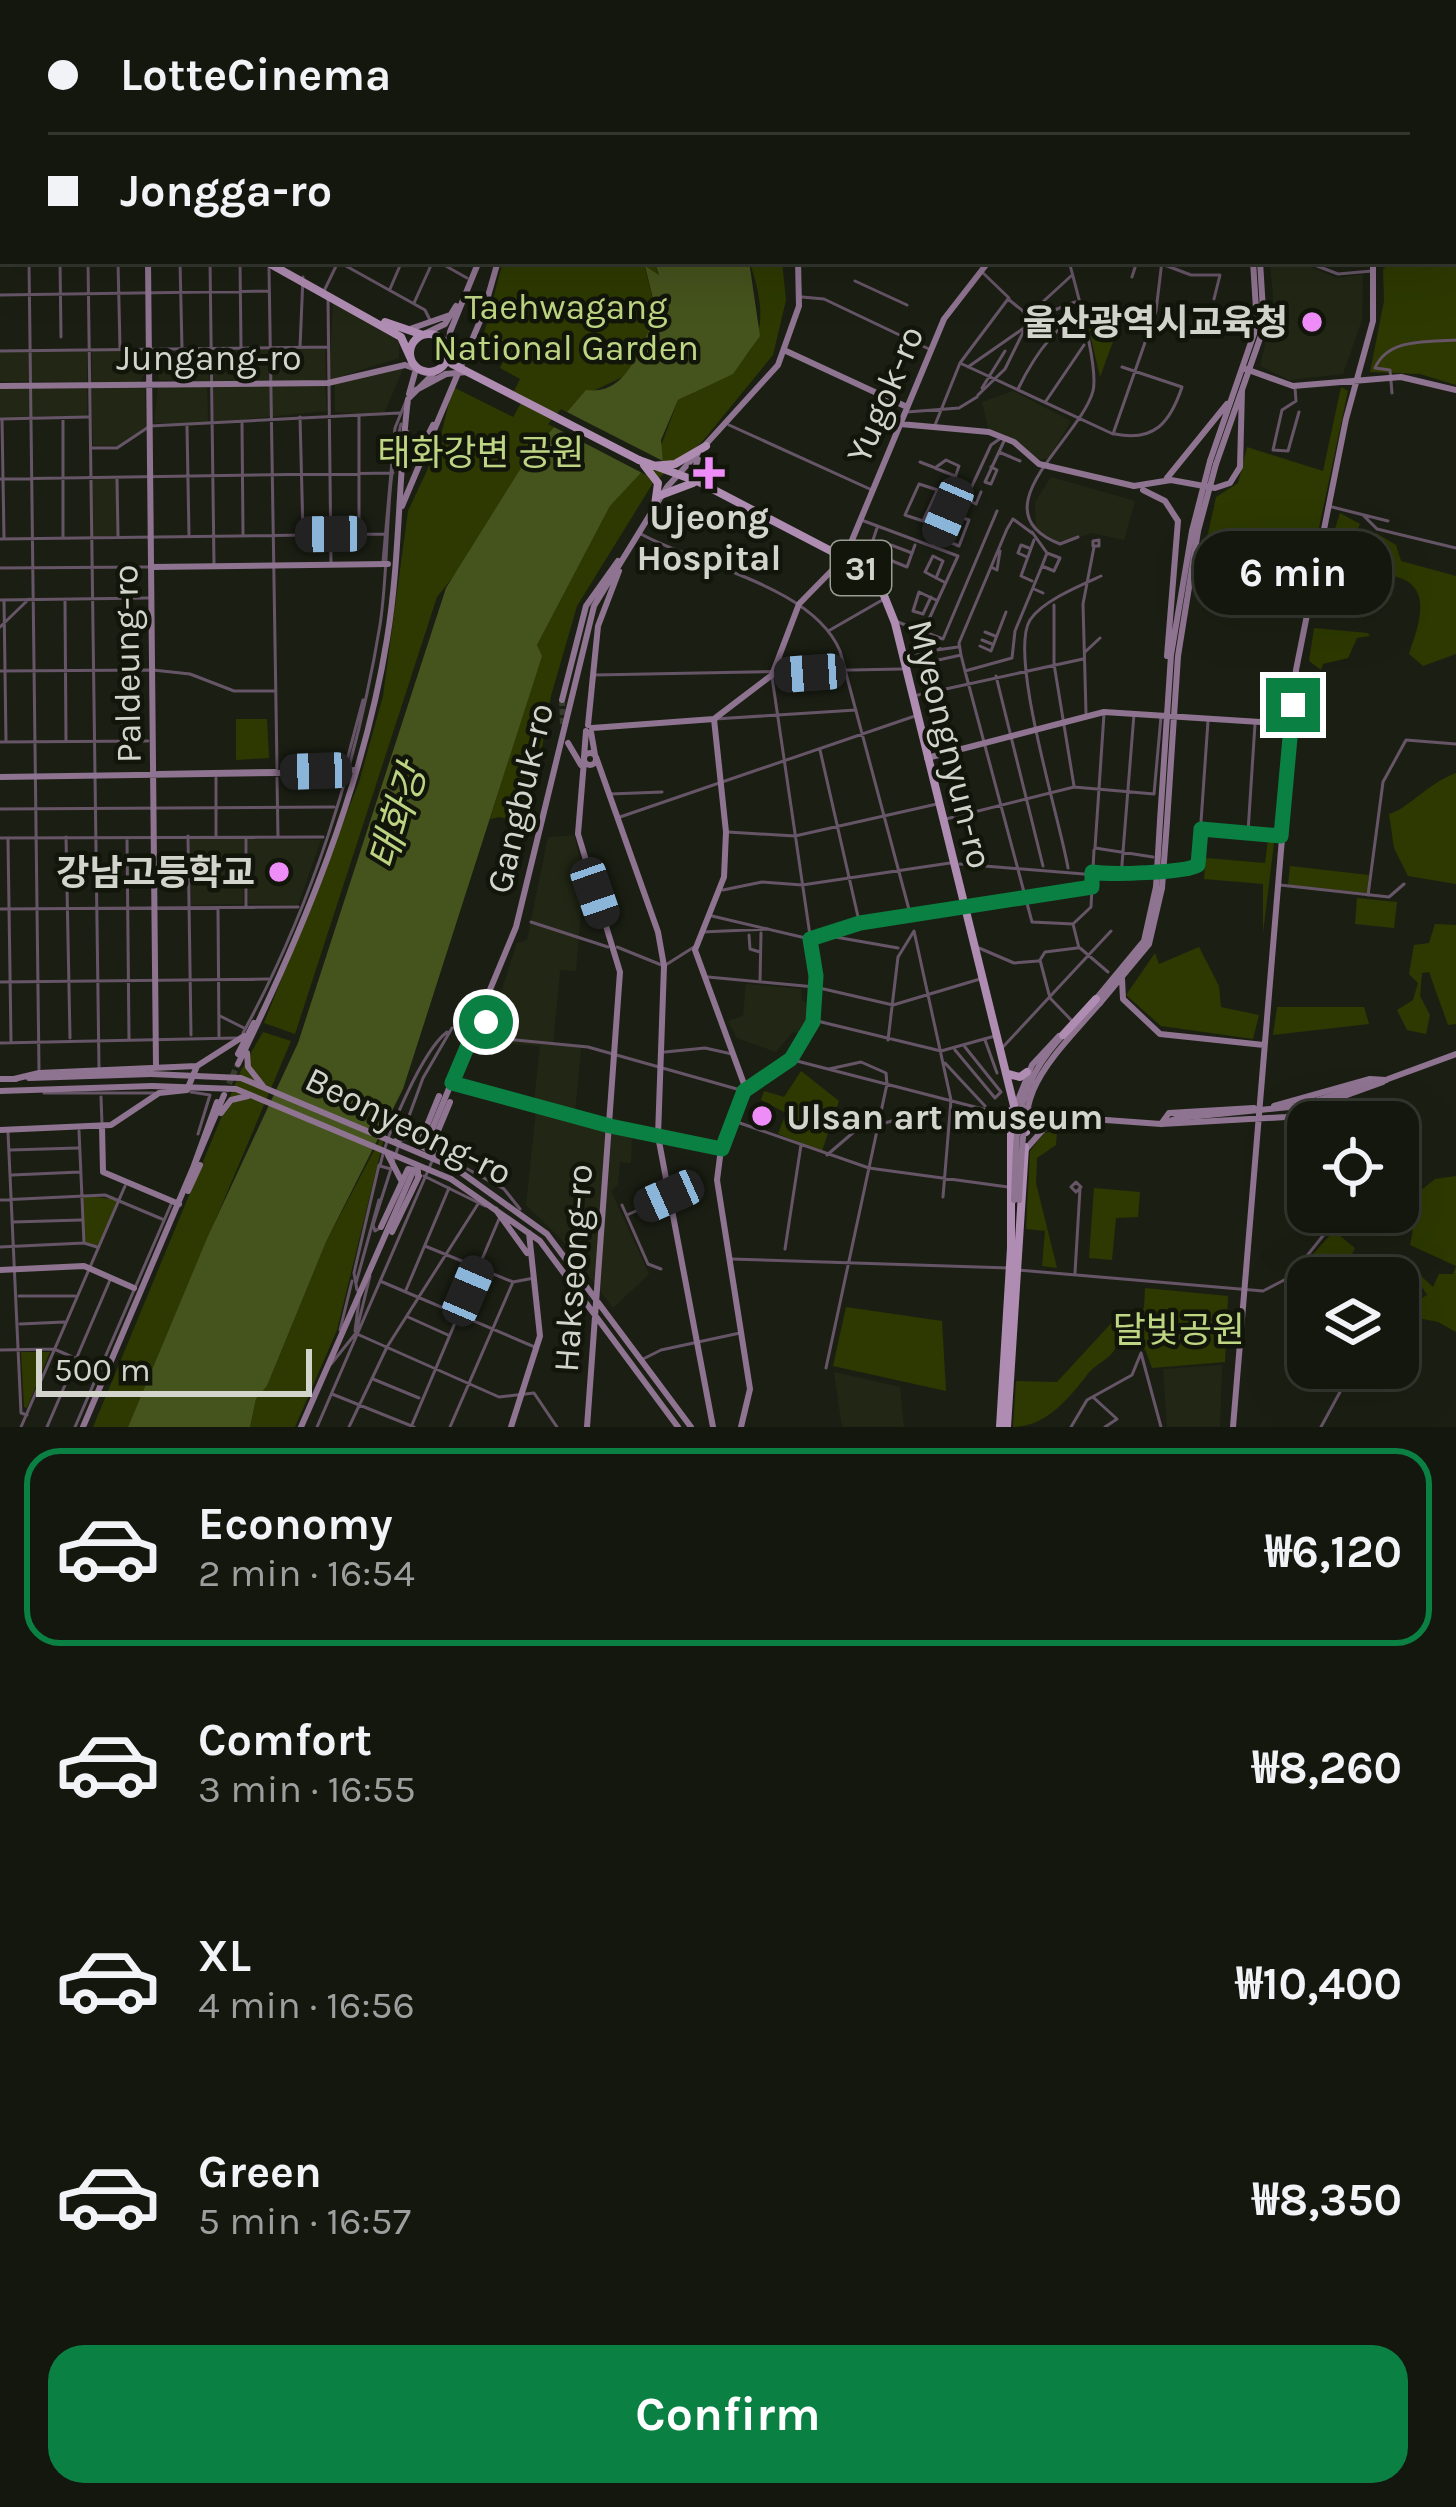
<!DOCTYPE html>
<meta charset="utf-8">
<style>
body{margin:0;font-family:Karla,"Noto Sans KR",sans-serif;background:#21241c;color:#f1f3f6;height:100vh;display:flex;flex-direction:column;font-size:45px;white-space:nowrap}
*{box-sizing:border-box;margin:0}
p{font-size:39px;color:#9d9f9e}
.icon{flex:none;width:66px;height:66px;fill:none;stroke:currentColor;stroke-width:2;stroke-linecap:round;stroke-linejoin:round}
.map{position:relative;height:1427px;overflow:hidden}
.details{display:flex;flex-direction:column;background:#14170e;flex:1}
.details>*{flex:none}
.guide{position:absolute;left:0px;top:0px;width:1458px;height:264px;box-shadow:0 12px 48px #0002,0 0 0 3px #33362e;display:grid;align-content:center;height:264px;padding:0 48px;background:#14170e}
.buttons{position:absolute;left:1287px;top:1101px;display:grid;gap:24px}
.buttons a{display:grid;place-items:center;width:132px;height:132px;border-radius:24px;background:#14170e;box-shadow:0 12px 48px #0002,0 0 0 3px #33362e;font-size:60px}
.scale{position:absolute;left:36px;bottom:30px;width:276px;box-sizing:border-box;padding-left:12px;border:6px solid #d3d5cd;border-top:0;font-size:33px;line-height:42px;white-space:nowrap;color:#d3d5cd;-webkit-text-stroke:9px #12160a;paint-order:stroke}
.end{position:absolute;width:54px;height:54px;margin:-27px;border:15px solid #0b8043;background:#fff;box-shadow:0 0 0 6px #fff}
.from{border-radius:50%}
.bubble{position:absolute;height:84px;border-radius:36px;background:#14170e;box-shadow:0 12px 48px #0002,0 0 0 3px #33362e;font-size:39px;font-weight:700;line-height:84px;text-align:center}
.car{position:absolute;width:36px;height:72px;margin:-36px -18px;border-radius:15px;box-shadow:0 0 9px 3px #0007;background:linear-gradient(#222 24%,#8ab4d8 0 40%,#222 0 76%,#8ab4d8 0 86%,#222 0)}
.guide b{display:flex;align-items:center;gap:42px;height:114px;font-size:45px}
.guide b+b{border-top:3px solid #33362e}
.guide i{width:30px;height:30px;background:#f1f3f6}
ul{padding:21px 0 0;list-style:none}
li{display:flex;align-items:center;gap:36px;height:198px;margin:0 24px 18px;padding:0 24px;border:6px solid transparent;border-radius:36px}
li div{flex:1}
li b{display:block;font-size:45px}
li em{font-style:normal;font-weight:700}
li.on{border-color:#0b8043}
li>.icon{width:108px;height:108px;stroke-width:1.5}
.primary-button{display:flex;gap:24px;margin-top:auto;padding:24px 48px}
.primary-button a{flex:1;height:138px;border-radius:36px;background:#0b8043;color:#fff;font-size:48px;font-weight:700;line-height:138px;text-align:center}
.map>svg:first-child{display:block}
</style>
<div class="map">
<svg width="1456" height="1427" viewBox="0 0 1456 1427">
<rect width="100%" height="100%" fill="#1b1f13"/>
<path fill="#222715" d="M1297 261 1337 278 1363 274 1362 320 1343 374 1289 380 1260 366 1274 307 1270 265Z
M333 303 399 337V358L329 380Z
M325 349 326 380 213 381V351Z
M87 351V382L0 381V352Z
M92 351H145V374L140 382H92Z
M153 351H208L209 381 159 380Z
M404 367 383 416 335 412V384Z
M87 386V416L0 417V388Z
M91 386 145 388 146 429 118 446 93 445Z
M325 386 327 411 214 422V386Z
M158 387H207L208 423H154Z
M1013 391 1071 421 1049 458 1038 460 989 432 982 402Z
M1051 477 1135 501 1124 540 1092 533 1060 544 1036 529 1035 502Z
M92 479H116L117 536 93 537Z
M574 835 584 874 576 971 560 970 553 1044 581 1048 575 1113 534 1103 540 1046 485 1042 517 943 527 940 548 837Z
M190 839H244L243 904 191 905Z
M248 839 321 840 298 905 248 904Z
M746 984 801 989 802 1000 811 1006 802 1034 793 1032 776 1052 737 1038 728 1021 743 1016Z
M536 1111 632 1134 631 1163 620 1162 618 1184 611 1191 649 1274 613 1308 561 1239 526 1205Z
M1222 1365 1220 1427H1167L1163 1369Z
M834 1372 900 1387 904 1427H842Z"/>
<path fill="#2d3900" d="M1416 0H1456V385L1420 374 1370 372 1384 301 1383 269 1394 261H1455V3Z
M503 261H654L659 277 645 268 657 316 627 375 593 391 526 460 465 562 437 597 295 1034 264 1023 359 782 383 696 408 511 438 447 453 387 513 417 521 403 511 397 520 379 500 368 507 355 482 341Z
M749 261H782L786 300 773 355 702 442 653 483 577 606 551 696 528 826 500 817 490 819 541 656 537 645 610 506 658 454 678 400C748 367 779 344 749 261Z
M1100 314 1122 317 1100 377 1086 317Z
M1341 387 1348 391 1310 570 1206 543 1216 497 1238 483 1247 447 1323 471Z
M1340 513 1360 524 1351 545 1350 587 1318 582Z
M1376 533 1396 545 1401 561 1456 576V654L1423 666 1409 654C1417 628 1435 588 1397 577 1388 574 1377 576 1367 574L1364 548Z
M1314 628 1368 633 1370 636 1357 638 1348 658 1323 664 1321 670 1309 661Z
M236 719H267L269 758 236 760Z
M1456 773V884L1408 876 1394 848 1389 814C1408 809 1428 783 1456 773Z
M1268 839 1274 843 1263 933V884L1204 879 1206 858 1265 863Z
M1290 866 1369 875 1367 893 1288 885Z
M1357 898 1397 902 1394 928 1355 924Z
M1435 924 1456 925V1024L1448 1025 1429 972 1422 973 1420 996 1430 1015 1426 1034 1407 1030 1397 1010 1413 1000 1418 983 1409 974 1414 945 1429 943Z
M1199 947 1219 986 1221 1007 1259 1015 1253 1039 1161 1026 1126 995 1155 953 1159 964Z
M1277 1007H1364L1369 1024 1273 1035Z
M263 1032 291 1041 128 1427H93L241 1070Z
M801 1071 839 1101 822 1151 778 1134 786 1113 761 1100 764 1091 784 1097Z
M387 1126 337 1330 295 1427H250L256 1399 267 1386 326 1242Z
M1057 1131 1056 1145 1037 1158 1036 1183 1057 1268 1042 1266 1045 1231 1026 1229 1030 1151 1044 1133Z
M1456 1176V1266L1410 1245 1420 1191 1435 1179Z
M1094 1188 1140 1192 1138 1217 1116 1218 1112 1260 1089 1258Z
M82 1195 118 1200 97 1247 84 1243Z
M1334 1231 1355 1248 1340 1278H1316L1304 1264Z
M1407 1263 1433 1287 1439 1274H1453L1456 1267V1332L1438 1322 1398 1314V1298L1417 1301 1427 1295 1420 1284H1398Z
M1145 1288 1228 1296 1225 1362 1152 1368 1145 1349 1118 1341C1114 1359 1098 1361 1087 1375 1069 1398 1046 1427 1013 1427L1016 1381 1057 1382 1117 1317 1144 1308Z
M846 1307 942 1321 946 1391 833 1366Z
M21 1352H50L27 1408 24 1407Z"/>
<path fill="#45531d" d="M654 261H749L760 336 733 374 678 400 661 440 663 462H651L610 506 537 645 542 656 403 1089 326 1242 267 1386 256 1399 250 1427H128L208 1236 298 1043 446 588 526 460 586 390C629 396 639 346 657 315L645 266 659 275Z"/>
<path fill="#1b1f13" d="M561 409 665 462 646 475 548 424Z"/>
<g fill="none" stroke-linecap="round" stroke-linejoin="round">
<path stroke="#373a2f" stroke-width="6" stroke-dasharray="6 3" stroke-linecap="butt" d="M562 700 563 726
M225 1092 238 1064"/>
<path stroke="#665567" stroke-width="3" d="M55 0 57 3
M786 0V2
M1240 0 1241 3
M1269 0 1271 3
M666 3V0
M1286 3 1290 0
M1317 3 1321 0
M0 25 3 20
M0 67 3 69
M0 149H3
M0 209H3
M0 239H3
M29 261 39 1069
M60 261 61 337
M88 261 99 1069
M118 261 120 348
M180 261 182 349
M210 261 214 565
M240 261 241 348
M337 261 425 310 430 320
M437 261 467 278
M1069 261C1076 289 1099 367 1093 391 1080 439 975 511 1060 544L1078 537
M1154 261 1191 275H1220L1214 299
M1304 261 1338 274 1372 271
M1108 265 1110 261
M269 268 277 768
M982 272 1009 298
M1132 277 1137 261
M855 281 907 305
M390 289 402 261
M324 291 338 262
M0 295 269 291
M328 297 331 564
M802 297 824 299 931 350
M414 303 433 261
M1034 318 1075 302
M300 347 303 277
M0 351 328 347
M960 363 1113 434 1156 311 1162 261
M968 367 1024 328
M982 388 1005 351
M1295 388 1296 401 1282 410 1273 450 1288 451 1299 412
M1018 389C1033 358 1062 311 1101 309 1117 309 1135 316 1150 318
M1392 393 1390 370 1375 368C1388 338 1427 342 1456 340
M978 395 1005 369 1034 310 1071 276
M1046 401 1084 345
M907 412 959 408 977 397
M359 416V532
M300 417 303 533
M63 418V536
M0 419 88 417
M2 419 4 537
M242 424 243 534
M729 425 872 490
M935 425 960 363 1008 299 1054 336
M187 426 189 535
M1115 434C1154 442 1170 423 1182 387L1122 367
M92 448H117L150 426 399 413
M999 452 1020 461
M399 461 401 434
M920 462 933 467
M991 467 997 470 991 484 985 482 1005 439
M0 479 393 473
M117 479 118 536
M937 491 923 521 905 515 919 484 966 499 991 445 1001 438
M968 500 976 504 981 492
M1332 507 1388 521
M950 513 957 516 947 541 959 546 969 520 957 516
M1363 515 1377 529 1456 548
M864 521 958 556 924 630
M1032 532 1047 553 1060 558 1054 571 1042 566 1047 553
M641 534C699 566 813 586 840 651L911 917
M0 539 385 534
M1099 540V546H1093V541Z
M934 544C947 516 949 493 959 466L946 460 935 468 955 476
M912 553 891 545 885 558 907 567 915 545
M1027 557 1018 553 1021 545 1029 548
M383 562 395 428 406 401
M0 568 148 567
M993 568 997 570 1000 551
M936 578 943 561 933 556 925 572 944 582
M876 580 867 558 877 528
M1032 581 1021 576 1034 540
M1034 589 1043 593
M931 597 923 614 913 611 919 592 936 600
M0 600 148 598
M4 600 6 741
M65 601 66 741
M1054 605V664L1074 786
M895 621 943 639 997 511
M0 627 29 599
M830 630 884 599
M985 632 995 636
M982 640 992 644
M928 643 941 649
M980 646 991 651 1006 612
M1085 652 1100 638
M908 654 958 647
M961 655 959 643 1007 529 1013 519 1032 533
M934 661 961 655 965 671 1012 658 1015 631 1042 566
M0 671 153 670 190 674 234 691H276
M965 671 1032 922 1073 924 1079 948
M122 672 123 740
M594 675 902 669
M996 676 1043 866
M918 695 1083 659
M1086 713 1083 604 1094 547
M1104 714 1095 848 1153 857
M715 719 856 710
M0 742 148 741
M820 750 859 921
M285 770 346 764 363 700
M285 775 344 780
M277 778 278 837
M610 794 662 792
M0 809 334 807
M620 817 915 716
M946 819 1074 787 1154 794 1161 717
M1201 829 1279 835
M728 832 795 836 937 804
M1248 832 1255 724
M216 835V778
M188 836 191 1035
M66 837 70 1038
M0 838 323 837
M127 838 129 1039
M8 840 11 1041
M960 864 1121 877 1134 714
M1068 868C1060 820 1008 655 1030 620 1042 601 1081 585 1101 576
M1167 868 1198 865 1208 721
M1121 877 1158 868
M1280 885 1389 897 1404 884
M1092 887 1094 850
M723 890 762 882 802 885 950 863
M1368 895 1383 782 1406 740 1456 744
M246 907V838
M218 908 219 1036
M0 909 298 907
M712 916 810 939 868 922 1092 887 1091 907 1073 924
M531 922 608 947
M702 932 768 929
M749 935 750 949 760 952
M824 935 898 948
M617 947 664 966 694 947
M979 948 1014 963 1038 961
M1080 948 1108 972
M708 977 815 987 893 1005 980 979
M0 982 268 979
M760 982 761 933
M220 1016 244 1028
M479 1019 486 1022 485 1037 588 1047 744 1091C799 1054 811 1043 816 976L772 677
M813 1020 941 1051 995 1036
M1074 1023 1050 998 1040 960 1045 952 1077 948
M455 1025 474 1005 484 1004
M243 1033C311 908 357 765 380 625 390 560 384 488 401 424
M888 1040 898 957 914 931 951 1100 943 1197
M985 1040 997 1073
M0 1043 236 1038
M1002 1048 1111 931
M955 1050 995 1098 1001 1092 965 1047
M665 1052 705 1048 732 1054
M793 1060 1010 1116
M945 1063 985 1106
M191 1092 210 1095 198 1134
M44 1093H154
M101 1097 102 1124
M734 1121 869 1168 1008 1187
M1366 1121V1122
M79 1131 84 1243
M8 1132 21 1413 27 1415
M402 1135 423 1078 452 1028
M10 1150 78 1148
M440 1154 504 1189 520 1209
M827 1155 855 1131 892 1121
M391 1169 380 1166C387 1134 422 1051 447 1032
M12 1175 80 1172
M424 1176 485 1206
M1076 1182 1081 1187 1076 1192 1071 1187Z
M0 1200 105 1195 162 1219
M622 1205 648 1264 661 1269
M627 1215 667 1197
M13 1222 81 1220
M380 1228 375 1231 373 1225 399 1144
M425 1246 513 1282 534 1278
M0 1247 84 1243 97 1247
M785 1249 801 1145
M731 1259 1009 1268
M1299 1269 1311 1278
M1018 1270 1263 1291 1290 1277 1342 1212
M1075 1273 1080 1189
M380 1281 537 1348
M356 1283 379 1200
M357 1290 354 1273 379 1165
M406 1290 449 1188
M19 1296H75
M408 1317 448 1335
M20 1324 64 1322
M340 1330 352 1281
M355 1331 359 1300
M357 1334 499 1397 534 1393 557 1427
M0 1350 54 1349 98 1368
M643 1359 661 1350 740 1333
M331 1364 356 1333 370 1276
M826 1368 887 1084 886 1073 861 1062 829 1069
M373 1379 419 1398
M332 1394 414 1427
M1094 1398 1117 1419 1105 1427
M21 1427 125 1186
M47 1427 110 1280
M75 1427 172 1202
M317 1427 433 1159
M349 1427 387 1347 478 1204
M411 1427 499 1219
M450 1427 513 1282
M1071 1427 1087 1400 1132 1375 1141 1353 1161 1427
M1321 1427 1353 1368"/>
<path stroke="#8f7491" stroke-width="6" d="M14 0 17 3
M309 0V3
M314 0V3
M691 0 693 3
M736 0V3
M1201 0 1202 3
M1209 0V3
M1393 3V0
M148 261 156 1067
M407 330 450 315
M424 334 445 324 456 306
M786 351 907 407
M448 355 450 332 479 261
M1243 368 1293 386 1401 377 1456 390
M0 386 328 383 405 365 416 369 409 394
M416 390 446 374
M900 424 989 432 1014 442 1039 464 1134 486 1171 480 1215 488 1230 483 1240 467 1242 390
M406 432 413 448 421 449 433 425
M698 459 695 468 705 484
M1210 461 1257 325 1253 261
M1216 464 1264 327 1260 261
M1167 478 1227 404
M1143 490 1165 501 1178 521 1167 656
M402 506 483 314 498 261
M152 567 388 564
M562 700 586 606 618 561
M588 725 598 626 619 571
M592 728 714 719
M591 732 595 755
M568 743 581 765
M584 759a6 6 0 1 1 12 0a6 6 0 1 1-12 0Z
M584 757 586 731
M596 757 658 932 664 966 658 1136 713 1427
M927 758 1104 712 1291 724
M584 761 578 834 620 972 587 1427
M158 774 276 772
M0 777 277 773
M1160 821 1171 655 1192 531
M1167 822 1178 656 1198 531
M1122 979 1123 999 1160 1034 1264 1045
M1096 999 1144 941 1156 887
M1100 1003 1149 944 1162 888
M247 1053 248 1067 263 1086
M238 1054 254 1023
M238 1064C303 931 363 787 387 639 400 560 398 479 408 399L436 371
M197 1066 244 1036
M29 1078 151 1074
M0 1079H16
M1388 1079 1456 1054
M452 1083 611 1127 721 1149
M0 1091 152 1086
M1016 1105 1032 1065 1059 1036
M1274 1106 1370 1079 1386 1080
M1024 1108 1056 1120
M221 1113 231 1100 248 1096
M1022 1123 1092 1119 1161 1124 1178 1118
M1161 1124 1169 1113 1254 1108
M1161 1124 1286 1117 1383 1082
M102 1126 103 1172 179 1204
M0 1130 111 1125 159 1093 187 1090 197 1066 39 1073 14 1079
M426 1144 516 927 594 606 667 487 778 365 799 306 798 261
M1026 1149 1048 1124
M193 1168 217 1102
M455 1168 547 1234 691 1427
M451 1179 540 1241 678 1427
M188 1191 200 1165
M496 1210 527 1253
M0 1270 84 1266 134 1288
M83 1427 224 1095
M301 1427 412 1174
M511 1427 540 1336 529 1233
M741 1427 750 1389 717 1180 721 1149 744 1084 695 950 724 877 726 832 714 719 772 675 799 604 845 557 944 319 989 261
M1233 1427 1296 670 1346 419 1373 321V261"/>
<path stroke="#af8cb2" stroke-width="8" d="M0 111 3 112
M265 261 401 337 411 359
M385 322 423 335
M410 353a19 19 0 1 1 38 0a19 19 0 1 1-38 0Z
M639 460 699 482 856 564 881 588 895 623 1015 1110 1026 1132
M644 465 658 483 655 505
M651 466 675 464 706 446
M661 495 693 483
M1008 1074 1020 1077 1027 1072
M1000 1427 1011 1248V1111
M1007 1427 1025 1147"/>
<path stroke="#8f7491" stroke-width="6" d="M446 374 467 372
M1192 531 1210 461
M1198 531 1216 464
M277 773 356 770
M1156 887 1160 821
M1162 888 1167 822
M151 1074 241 1078 455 1168
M152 1086 236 1089 451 1179
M1178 1118 1299 1106 1372 1083
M397 1140 423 1132
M433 1142 428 1150 419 1145 439 1096
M388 1155 401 1180
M437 1159 432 1145 450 1102
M1014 1200C1017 1129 1012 1090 1063 1035
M1019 1200C1025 1085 1024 1088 1100 1003
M381 1227 408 1169 418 1171V1177
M392 1232 419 1176"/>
<path stroke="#af8cb2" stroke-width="8" d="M452 364 639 460
M1063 1035 1096 999"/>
</g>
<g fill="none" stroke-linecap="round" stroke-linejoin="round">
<path stroke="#0b8043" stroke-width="15" d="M486 1022 479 1019 452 1083 610 1126 722 1149 744 1091 791 1059 813 1022 816 976 810 939 860 923 1092 887V872C1110 875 1186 873 1198 865L1201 829 1281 836 1293 705"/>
</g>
<g fill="#ee8cf8" stroke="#12160a" stroke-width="4.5">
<circle cx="1312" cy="322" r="12"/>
<path d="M703 455h12v12h12v12h-12v12h-12v-12h-12v-12h12z"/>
<circle cx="279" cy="872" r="12"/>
<circle cx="762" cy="1116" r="12"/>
</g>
<g text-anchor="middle" stroke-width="9" stroke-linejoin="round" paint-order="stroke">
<rect fill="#12160a" stroke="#999c92" stroke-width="3" x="831" y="541" width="60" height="54" rx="9"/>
<g font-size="33" font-weight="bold" fill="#d3d5cd">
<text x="861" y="580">31</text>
</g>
<g font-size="36" fill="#bed583" stroke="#12160a">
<text x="566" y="319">Taehwagang<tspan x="566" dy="41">National Garden</tspan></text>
<text x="481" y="465">태화강변 공원</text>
<text x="1179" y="1342">달빛공원</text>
</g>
<g font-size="36" font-weight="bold" fill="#d3d5cd" stroke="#12160a" text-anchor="end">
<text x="1288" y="335">울산광역시교육청</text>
<text x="709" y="529" text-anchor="middle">Ujeong<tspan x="709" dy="41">Hospital</tspan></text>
<text x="255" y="885">강남고등학교</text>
<text x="786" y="1129" text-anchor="start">Ulsan art museum</text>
</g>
<g font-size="36" fill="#d3d5cd" stroke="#12160a">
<text x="209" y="370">Jungang-ro</text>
<text transform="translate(884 394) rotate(-67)" y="13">Yugok-ro</text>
<text transform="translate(126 664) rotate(-91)" y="13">Paldeung-ro</text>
<text transform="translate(951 744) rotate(76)" y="13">Myeongnyun-ro</text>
<text transform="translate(519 798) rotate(-77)" y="13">Gangbuk-ro</text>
<text transform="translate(409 1125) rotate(26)" y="13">Beonyeong-ro</text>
<text transform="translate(572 1268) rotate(-86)" y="13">Hakseong-ro</text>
</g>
<g font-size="39" font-style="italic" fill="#bcd381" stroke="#12160a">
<text transform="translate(397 817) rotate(-72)" y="14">태화강</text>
</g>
</g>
</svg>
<div class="buttons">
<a><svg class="icon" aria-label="locate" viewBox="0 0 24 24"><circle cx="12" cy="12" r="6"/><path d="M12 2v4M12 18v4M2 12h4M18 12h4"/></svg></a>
<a><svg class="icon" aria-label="layers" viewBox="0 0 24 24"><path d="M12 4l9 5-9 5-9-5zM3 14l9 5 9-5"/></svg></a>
</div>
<div class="scale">500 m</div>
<i class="end from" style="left:486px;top:1022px"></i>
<i class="end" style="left:1293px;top:705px"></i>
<div class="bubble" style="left:1194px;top:531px;width:198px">6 min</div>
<i class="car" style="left:948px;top:512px;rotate:203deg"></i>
<i class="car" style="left:331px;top:534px;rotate:269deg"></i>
<i class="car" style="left:810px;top:673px;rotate:266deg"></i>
<i class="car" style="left:316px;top:771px;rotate:268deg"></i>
<i class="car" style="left:595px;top:893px;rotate:161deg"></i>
<i class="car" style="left:669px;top:1196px;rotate:246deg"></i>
<i class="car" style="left:468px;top:1291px;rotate:23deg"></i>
<div class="guide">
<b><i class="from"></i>LotteCinema</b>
<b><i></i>Jongga-ro</b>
</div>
</div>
<section class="details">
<ul>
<li class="on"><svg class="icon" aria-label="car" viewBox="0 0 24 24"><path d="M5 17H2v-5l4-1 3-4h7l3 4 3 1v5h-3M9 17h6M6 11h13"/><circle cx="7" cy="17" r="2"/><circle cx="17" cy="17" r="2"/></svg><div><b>Economy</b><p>2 min · 16:54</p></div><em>₩6,120</em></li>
<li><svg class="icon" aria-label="car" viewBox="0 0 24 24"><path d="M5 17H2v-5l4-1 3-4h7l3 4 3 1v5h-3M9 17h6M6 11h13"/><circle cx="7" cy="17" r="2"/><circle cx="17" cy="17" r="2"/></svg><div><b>Comfort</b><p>3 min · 16:55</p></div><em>₩8,260</em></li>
<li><svg class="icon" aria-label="car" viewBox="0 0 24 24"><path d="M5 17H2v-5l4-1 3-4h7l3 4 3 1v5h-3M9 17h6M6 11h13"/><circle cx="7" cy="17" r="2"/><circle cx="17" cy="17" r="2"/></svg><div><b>XL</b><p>4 min · 16:56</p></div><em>₩10,400</em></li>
<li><svg class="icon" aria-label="car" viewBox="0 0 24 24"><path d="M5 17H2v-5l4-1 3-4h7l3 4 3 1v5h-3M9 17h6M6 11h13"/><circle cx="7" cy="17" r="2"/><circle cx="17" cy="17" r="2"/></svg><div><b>Green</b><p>5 min · 16:57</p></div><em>₩8,350</em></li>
</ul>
<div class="primary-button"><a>Confirm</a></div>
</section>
